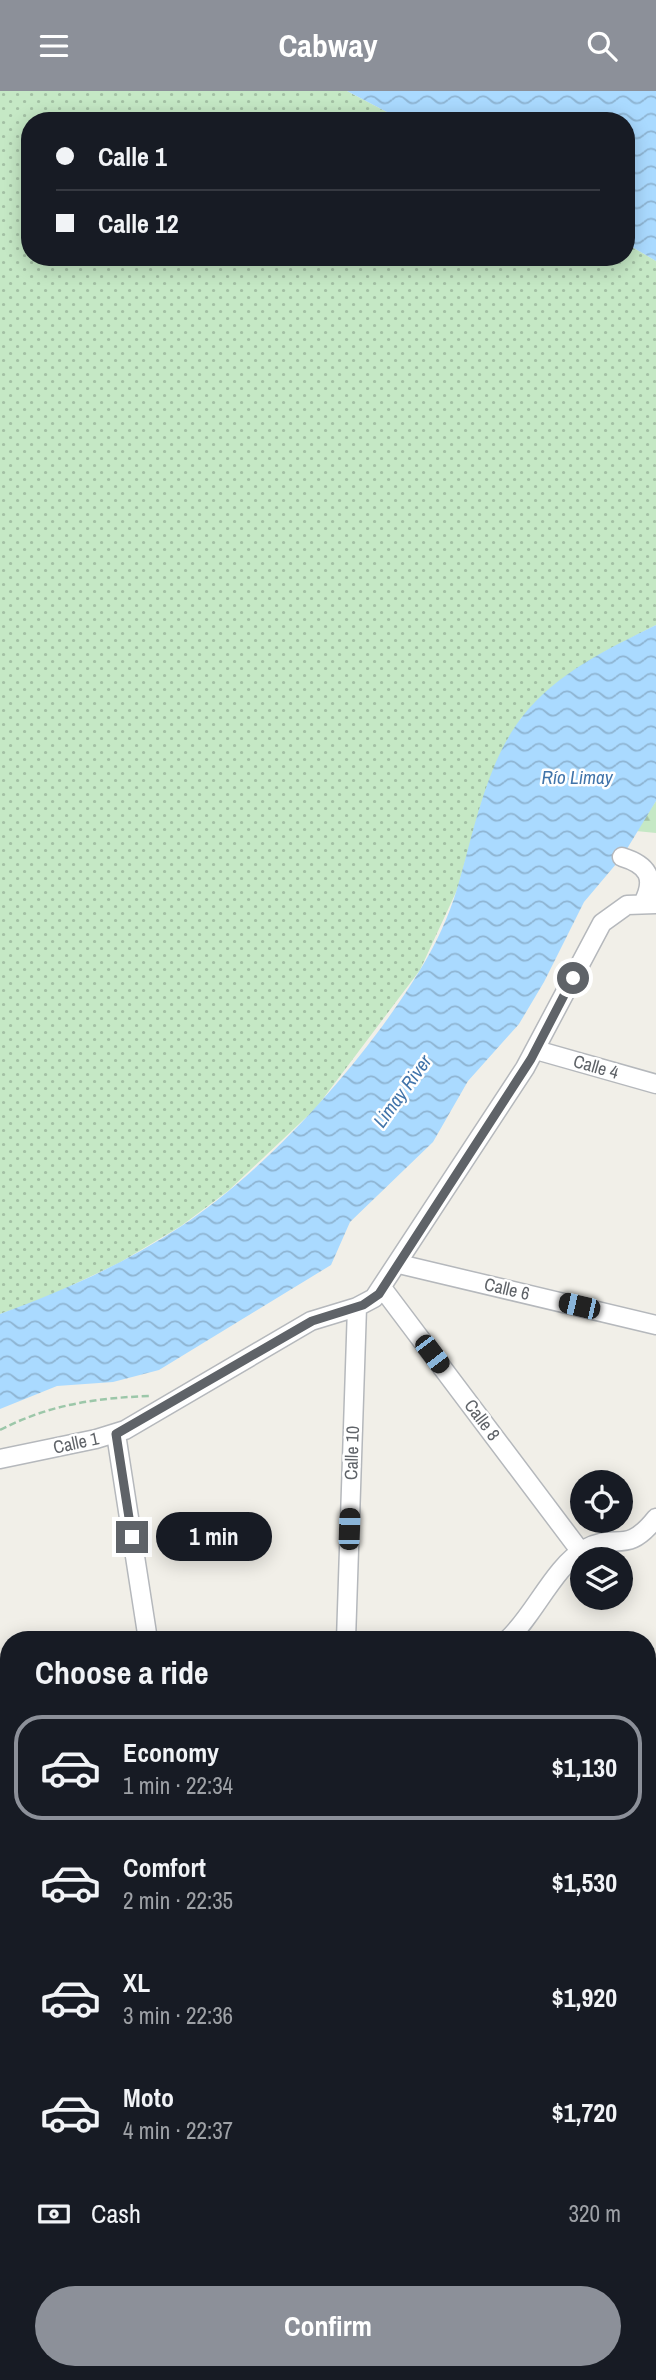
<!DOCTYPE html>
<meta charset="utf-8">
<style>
body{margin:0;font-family:"Archivo Narrow",sans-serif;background:#242831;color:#f1f3f6;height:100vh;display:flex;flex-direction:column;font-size:26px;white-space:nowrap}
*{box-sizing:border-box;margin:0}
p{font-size:23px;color:#9ea1a6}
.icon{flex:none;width:38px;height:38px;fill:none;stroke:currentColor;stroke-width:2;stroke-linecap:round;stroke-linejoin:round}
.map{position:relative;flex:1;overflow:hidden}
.panel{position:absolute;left:0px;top:1540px;width:656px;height:749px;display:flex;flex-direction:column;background:#171b24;border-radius:28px 28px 0 0;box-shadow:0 4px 18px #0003}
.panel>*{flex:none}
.guide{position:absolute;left:21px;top:21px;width:614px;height:154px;border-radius:28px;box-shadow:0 4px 18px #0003;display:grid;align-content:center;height:154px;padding:0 35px;background:#171b24}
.buttons{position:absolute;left:570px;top:1379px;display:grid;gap:14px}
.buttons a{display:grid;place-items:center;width:63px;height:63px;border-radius:50%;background:#171b24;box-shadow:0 4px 18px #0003;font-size:35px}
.end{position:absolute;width:32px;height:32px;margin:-16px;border:9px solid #5f6368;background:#fff;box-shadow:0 0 0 4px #fff}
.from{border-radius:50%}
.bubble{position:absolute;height:49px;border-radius:24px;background:#171b24;box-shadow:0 4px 18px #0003;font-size:23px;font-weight:800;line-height:49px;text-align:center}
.car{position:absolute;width:21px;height:42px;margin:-21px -10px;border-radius:9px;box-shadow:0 0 5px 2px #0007;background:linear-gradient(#222 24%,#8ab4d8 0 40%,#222 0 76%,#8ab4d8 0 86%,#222 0)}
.guide b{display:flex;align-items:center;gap:24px;height:66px;font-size:26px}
.guide b+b{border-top:2px solid #363941}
.guide i{width:18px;height:18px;background:#f1f3f6}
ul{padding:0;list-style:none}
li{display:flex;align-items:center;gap:21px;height:105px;margin:0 14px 10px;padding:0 21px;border:4px solid transparent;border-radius:28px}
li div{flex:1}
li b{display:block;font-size:26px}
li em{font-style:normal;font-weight:800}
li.on{border-color:#8c9099}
li>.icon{width:63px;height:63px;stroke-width:1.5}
h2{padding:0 35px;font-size:32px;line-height:84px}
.pay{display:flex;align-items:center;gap:18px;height:77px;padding:0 35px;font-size:26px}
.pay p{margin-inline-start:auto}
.action{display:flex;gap:14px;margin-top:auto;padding:14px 35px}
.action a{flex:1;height:80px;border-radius:42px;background:#8c9099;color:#fff;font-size:28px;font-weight:800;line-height:80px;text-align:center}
header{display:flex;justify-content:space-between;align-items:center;height:91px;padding:0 35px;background:#8c9099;color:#fff;font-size:32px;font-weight:800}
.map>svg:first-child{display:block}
</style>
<header><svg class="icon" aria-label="menu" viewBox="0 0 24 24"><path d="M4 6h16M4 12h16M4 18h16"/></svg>Cabway<svg class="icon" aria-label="search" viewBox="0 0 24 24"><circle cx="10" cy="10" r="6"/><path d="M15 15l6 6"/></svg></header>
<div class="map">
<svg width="656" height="2289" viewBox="0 0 656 2289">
<defs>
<pattern id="grass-dots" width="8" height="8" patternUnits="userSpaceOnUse" patternTransform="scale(1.75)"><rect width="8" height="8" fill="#c5e8c5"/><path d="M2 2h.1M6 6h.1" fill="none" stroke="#a3c0a4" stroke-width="1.8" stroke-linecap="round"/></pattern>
<pattern id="forest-firs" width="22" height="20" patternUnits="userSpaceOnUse" patternTransform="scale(1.75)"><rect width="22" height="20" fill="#c5e8c5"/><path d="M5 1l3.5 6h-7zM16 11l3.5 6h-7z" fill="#a3c0a4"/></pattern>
<pattern id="water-waves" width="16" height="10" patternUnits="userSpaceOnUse" patternTransform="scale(1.75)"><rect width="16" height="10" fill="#aadaff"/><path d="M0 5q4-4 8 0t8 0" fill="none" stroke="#8eb4d2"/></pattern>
</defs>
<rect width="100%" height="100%" fill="#f1efe8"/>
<path fill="url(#grass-dots)" d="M0 0H347L404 30H30V166H626L627 153 656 170V534L604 561 521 627 500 665 483 707 457 799 420 879 316 1017 228 1100 181 1135 119 1172 43 1208 0 1223Z"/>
<path fill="url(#forest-firs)" d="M656 710V742L636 740Z"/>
<path fill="url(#water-waves)" d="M347 0H656V170L627 153 626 30H404Z
M656 534V710L622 766 584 811 544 891 519 933 468 990 433 1051 350 1131 331 1174 159 1279 113 1291 57 1295 0 1318V1223C63 1200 124 1173 180 1136 268 1079 366 968 420 879 435 855 449 825 457 798 474 741 485 674 522 626 556 582 608 558 656 534Z"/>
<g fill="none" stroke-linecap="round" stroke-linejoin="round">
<path stroke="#aadaff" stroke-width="5" d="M648 1931C654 1962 641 1998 656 2027
M648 2263 656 2239
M647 2280 648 2289"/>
<defs>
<path id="minor" d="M622 766C648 774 656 787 643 812
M536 959 656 993
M399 1173 656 1234
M383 1198 581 1461
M116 1343 148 1549
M0 1368 96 1348 125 1339 311 1230 357 1216 374 1207 525 977 602 832 627 814 656 813
M346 1549 357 1216
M507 1549C534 1525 554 1475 585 1458 617 1440 625 1466 656 1427
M0 1647 9 1646
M648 1716 656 1714
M648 1744 656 1742
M0 1858 9 1856
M0 1994 9 2026
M0 2216 9 2214
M70 2280 71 2289
M275 2280 277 2289
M451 2280 453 2289
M634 2280 636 2289"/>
</defs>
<use href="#minor" stroke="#b5b8bc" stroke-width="21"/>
<path stroke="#9cc7a9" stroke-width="2.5" stroke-dasharray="7 3.5" stroke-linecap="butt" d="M0 1339C48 1314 95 1307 149 1305"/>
<use href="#minor" stroke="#fff" stroke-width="18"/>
</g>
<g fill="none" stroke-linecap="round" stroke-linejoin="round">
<path stroke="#5f6368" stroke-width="9" d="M132 1446 116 1343 312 1230 363 1214 379 1203 531 968 573 887"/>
</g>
<g text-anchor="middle" stroke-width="5" stroke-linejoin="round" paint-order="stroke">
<g font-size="18" fill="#5f6368" stroke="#fff">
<text transform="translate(596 976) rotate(16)" y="6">Calle 4</text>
<text transform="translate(507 1198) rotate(13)" y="6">Calle 6</text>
<text transform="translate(482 1329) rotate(53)" y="6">Calle 8</text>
<text transform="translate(76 1352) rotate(-12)" y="6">Calle 1</text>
<text transform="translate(352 1362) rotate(-88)" y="6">Calle 10</text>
</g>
<g font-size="19" font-style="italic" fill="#4174aa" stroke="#fff">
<text x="577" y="693">Río Limay</text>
<text transform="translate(402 1000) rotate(-54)" y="7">Limay River</text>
</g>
</g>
</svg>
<div class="buttons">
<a><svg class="icon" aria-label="locate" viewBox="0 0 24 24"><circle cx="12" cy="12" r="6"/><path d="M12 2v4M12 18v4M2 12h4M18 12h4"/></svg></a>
<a><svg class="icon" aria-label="layers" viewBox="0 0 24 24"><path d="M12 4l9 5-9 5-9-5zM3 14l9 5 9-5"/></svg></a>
</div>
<i class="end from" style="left:573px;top:887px"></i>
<i class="end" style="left:132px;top:1446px"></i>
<div class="bubble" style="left:156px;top:1421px;width:116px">1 min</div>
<i class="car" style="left:579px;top:1215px;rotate:283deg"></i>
<i class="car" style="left:432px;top:1263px;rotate:143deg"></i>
<i class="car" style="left:349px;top:1438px;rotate:2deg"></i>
<div class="guide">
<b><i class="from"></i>Calle 1</b>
<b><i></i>Calle 12</b>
</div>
<section class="panel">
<h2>Choose a ride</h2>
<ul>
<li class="on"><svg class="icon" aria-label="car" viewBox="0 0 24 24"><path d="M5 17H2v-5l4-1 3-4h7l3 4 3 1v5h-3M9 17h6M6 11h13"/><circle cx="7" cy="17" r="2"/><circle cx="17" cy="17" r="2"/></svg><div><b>Economy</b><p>1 min · 22:34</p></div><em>$1,130</em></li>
<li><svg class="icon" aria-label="car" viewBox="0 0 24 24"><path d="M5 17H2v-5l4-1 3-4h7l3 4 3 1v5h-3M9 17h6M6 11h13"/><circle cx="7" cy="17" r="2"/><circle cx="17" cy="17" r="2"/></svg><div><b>Comfort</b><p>2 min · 22:35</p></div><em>$1,530</em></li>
<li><svg class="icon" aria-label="car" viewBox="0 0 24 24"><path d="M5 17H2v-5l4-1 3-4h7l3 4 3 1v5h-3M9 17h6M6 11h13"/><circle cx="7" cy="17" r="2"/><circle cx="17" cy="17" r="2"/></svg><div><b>XL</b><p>3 min · 22:36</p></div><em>$1,920</em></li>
<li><svg class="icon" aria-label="car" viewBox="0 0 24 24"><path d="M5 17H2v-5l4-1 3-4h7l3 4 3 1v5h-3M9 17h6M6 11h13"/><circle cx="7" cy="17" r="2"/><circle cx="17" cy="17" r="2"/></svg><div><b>Moto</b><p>4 min · 22:37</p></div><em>$1,720</em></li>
</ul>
<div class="pay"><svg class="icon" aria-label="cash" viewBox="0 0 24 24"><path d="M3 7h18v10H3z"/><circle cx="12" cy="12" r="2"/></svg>Cash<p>320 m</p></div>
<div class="action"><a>Confirm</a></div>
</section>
</div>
